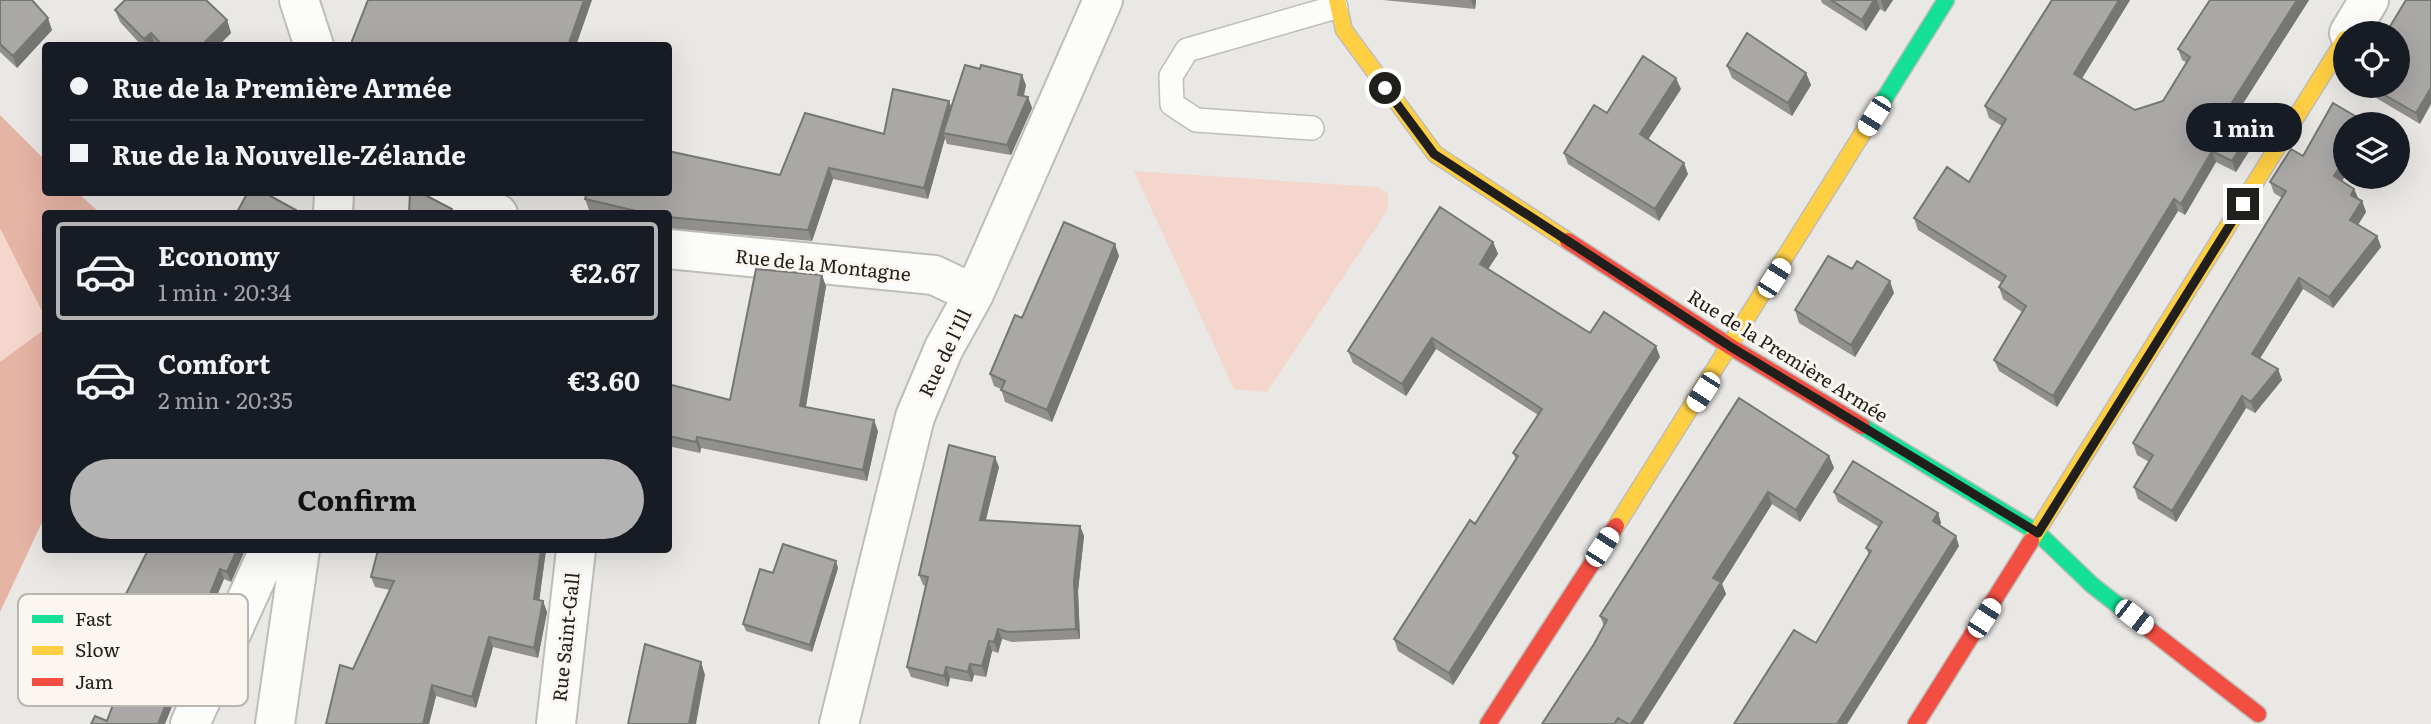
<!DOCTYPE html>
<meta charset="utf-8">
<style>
body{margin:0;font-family:Literata,serif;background:#20242c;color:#f1f3f6;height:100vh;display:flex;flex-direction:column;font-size:26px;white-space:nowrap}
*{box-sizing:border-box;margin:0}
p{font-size:23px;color:#9ea1a6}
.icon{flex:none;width:38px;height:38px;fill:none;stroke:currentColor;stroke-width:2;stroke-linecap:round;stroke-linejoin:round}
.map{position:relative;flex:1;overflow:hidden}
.drawer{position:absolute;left:42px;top:210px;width:630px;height:343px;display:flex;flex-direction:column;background:#171b24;border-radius:7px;box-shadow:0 7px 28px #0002}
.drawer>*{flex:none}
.guide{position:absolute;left:42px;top:42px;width:630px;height:154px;border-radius:7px;box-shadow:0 7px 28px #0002;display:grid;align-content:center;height:154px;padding:0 28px;background:#171b24}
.buttons{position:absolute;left:2333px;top:21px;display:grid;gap:14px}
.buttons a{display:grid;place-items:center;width:77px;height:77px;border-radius:50%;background:#171b24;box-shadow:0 7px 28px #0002;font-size:35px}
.end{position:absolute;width:32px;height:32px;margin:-16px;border:9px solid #201f1c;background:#fff;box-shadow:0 0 0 4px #fff}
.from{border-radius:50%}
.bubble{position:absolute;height:49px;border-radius:24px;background:#171b24;box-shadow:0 7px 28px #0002;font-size:23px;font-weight:700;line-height:49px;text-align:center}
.car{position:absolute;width:21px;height:42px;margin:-21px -10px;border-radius:9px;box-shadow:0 0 5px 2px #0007;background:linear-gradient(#fff 24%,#345 0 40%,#fff 0 76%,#345 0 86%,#fff 0)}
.guide b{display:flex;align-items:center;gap:24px;height:66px;font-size:26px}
.guide b+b{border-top:2px solid #363941}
.guide i{width:18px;height:18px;background:#f1f3f6}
ul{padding:12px 0 0;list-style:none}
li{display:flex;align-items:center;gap:21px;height:98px;margin:0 14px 10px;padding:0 14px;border:4px solid transparent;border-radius:7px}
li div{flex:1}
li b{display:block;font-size:26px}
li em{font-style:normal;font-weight:700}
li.current{border-color:#b3b3b3}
li>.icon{width:63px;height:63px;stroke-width:1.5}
.primary-button{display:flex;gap:14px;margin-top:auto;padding:14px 28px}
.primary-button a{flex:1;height:80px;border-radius:42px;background:#b3b3b3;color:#111;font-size:28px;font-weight:700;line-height:80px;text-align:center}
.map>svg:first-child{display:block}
</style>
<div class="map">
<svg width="2431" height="724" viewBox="0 0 2431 724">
<rect width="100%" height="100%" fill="#eae8e5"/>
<path fill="#f5d6cc" d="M1134 171 1377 187 1388 194V207L1383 217 1267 392 1234 389Z
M0 228 46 317 45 329 0 362Z"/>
<path fill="#e6b4a5" d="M0 115 45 160 46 192 78 193 100 213 46 214 45 317 0 228Z
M45 329V516L0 612V362Z"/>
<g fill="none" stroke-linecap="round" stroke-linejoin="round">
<defs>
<path id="lane" d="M1312 128 1196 120 1172 104 1171 76 1187 50 1336 7"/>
<path id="street" d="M299 0 314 46
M2349 33 2369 0
M446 192 498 214
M333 214 334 192
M668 249 934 275 974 294
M190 724 269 550
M275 724 300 550
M556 724 576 550
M839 724 915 417 944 348 974 294 1103 0"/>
<path id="fast" d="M1881 104 1946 0
M1862 426 2038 533 2092 585 2151 631"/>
<path id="slow" d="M1337 0 1344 30 1435 154 1568 241
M1616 526 1881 104
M2031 541 2345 39"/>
<path id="jam" d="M1568 241 1731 347 1862 426
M2151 631 2258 714
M1488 724 1616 526
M1916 724 2031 541"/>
</defs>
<use href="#lane" stroke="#bebdba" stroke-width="26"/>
<use href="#street" stroke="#bebdba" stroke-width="42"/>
<use href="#fast" stroke="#bebdba" stroke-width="19"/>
<use href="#slow" stroke="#bebdba" stroke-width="19"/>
<use href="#jam" stroke="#bebdba" stroke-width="19"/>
<use href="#lane" stroke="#fcfcfb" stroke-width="23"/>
<use href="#street" stroke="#fcfcfb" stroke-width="38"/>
<use href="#fast" stroke="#16e098" stroke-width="16"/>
<use href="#slow" stroke="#ffcf43" stroke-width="16"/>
<use href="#jam" stroke="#f24e42" stroke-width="16"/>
</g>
<path fill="#91908f" d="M0 0 52 30 17 68 0 52Z
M1383 0H1476L1475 9Z
M1821 0H1893L1885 12 1880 9 1866 31 1822 3Z
M2052 0H2130L2082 78 2135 110 2163 101 2187 63 2182 60 2178 49 2309 0 2236 114 2258 137 2236 172 2216 162 2185 215 2178 211 2057 407 1999 371 1994 360 2022 312 2003 299 1999 287 2002 283 1918 230 1914 218 1969 182 2002 126 1989 118 1985 106Z
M2406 0 2420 124 2361 89 2360 86H2398Z
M115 10 227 20 231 33 218 46H142L120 22Z
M1727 66 1806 73 1811 85 1792 116 1732 78Z
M1026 85 1024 96 1028 97 1032 108 1011 155 947 144 945 138 928 199 833 179 812 241 668 228V214H606L589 210 585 199 780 175 951 108Z
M1681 89 1648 139 1688 174 1659 221 1568 164 1564 153 1607 113Z
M2333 103 2365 122 2366 124H2345V176L2342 181 2354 189 2358 199 2362 201 2366 212 2358 225 2377 236 2381 247 2333 308 2303 289 2260 358 2278 369 2282 380 2255 413 2246 408 2176 522 2138 499 2134 487 2149 462 2137 455 2133 443 2282 198 2274 193 2270 182 2291 149 2303 156Z
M1493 242 1498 254 1488 269 1590 333 1660 357 1453 685 1398 651 1394 639 1475 524 1516 460 1513 453 1538 415 1436 349 1406 396 1353 363 1348 351Z
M1119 256 1052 422 1005 402 1001 389 994 386 990 374 1022 318Z
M826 286 806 407 878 431 867 481 701 448 700 453 668 446V384L730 400Z
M1894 293 1855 357 1799 323 1795 310Z
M1739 398 1829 456 1834 468 1800 522 1772 504 1722 584 1726 594 1643 724H1542L1594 644 1604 626 1600 616Z
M999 467 986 520 1080 526 1084 536 1078 591 1080 639 1012 642 1002 639 998 653 992 651 986 677 974 675 972 682 950 678 948 687 911 677 907 667 926 586 923 585 919 575Z
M1834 492 1938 513 1941 523 1940 526 1959 546 1847 724 1816 643 1869 555 1866 548 1879 527 1838 502Z
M148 550H245L231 582 224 579 107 721 135 643 118 636 114 626 118 617 117 612Z
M365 550H546L539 600 543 601 547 612 538 658 493 647 476 708 436 696 429 724H326L353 669 390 590 375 587 371 577 377 552Z
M838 568 812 652 746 631 743 624 773 573Z"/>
<path fill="#767674" d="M584 0H592L576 46H568Z
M1471 0H1476L1475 9Z
M1874 0H1877L1880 9 1866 31 1862 20Z
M1881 0H1893L1885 12 1881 1Z
M2119 0H2130L2078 85 2074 74Z
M2297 0H2309L2232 121 2228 109Z
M48 18 52 30 17 68 13 56Z
M227 20 231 33 218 46H201Z
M151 33 155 46H146L144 39Z
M1806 73 1811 85 1792 116 1788 103Z
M1022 75 1026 85 1021 105 1018 95Z
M1676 78 1681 89 1644 146 1640 134Z
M2431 88V104L2420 124 2416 113Z
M668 91 672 102 668 116Z
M1028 97 1032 108 1011 155 1007 145Z
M949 101 953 111 943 133 945 138 928 199 924 188Z
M2254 126 2258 137 2236 172 2232 161Z
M2212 151 2216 162 2185 215 2181 204Z
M2345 158V176L2338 188 2334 176Z
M1684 163 1688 174 1659 221 1655 209Z
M829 168 833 179 812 241 808 230Z
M2354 189 2359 200 2351 195Z
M2174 199 2178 211 2057 407 2053 396Z
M2362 201 2366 212 2354 231 2350 220Z
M2377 236 2381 247 2333 308 2329 297Z
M1493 242 1498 254 1484 275 1480 264Z
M1115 244 1119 256 1052 422 1047 410Z
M822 275 826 286 804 417 800 406Z
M2299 278 2303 289 2256 365 2252 354Z
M1890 281 1894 293 1855 357 1851 345Z
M1432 338 1436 349 1406 396 1402 384Z
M1656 346 1660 357 1453 685 1449 673Z
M2278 369 2282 380 2255 413 2251 402Z
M2242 396 2246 408 2176 522 2172 511Z
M874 420 878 431 867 481 863 470Z
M697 437 701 448 700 453 696 442Z
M1829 456 1834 468 1800 522 1796 510Z
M995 457 999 467 983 530 980 520Z
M1768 492 1772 504 1722 584 1726 594 1643 724H1631L1713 578Z
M1938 513 1941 523 1936 531 1933 521Z
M1080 526 1084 536 1078 591 1080 639 1076 629 1074 581Z
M1956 536 1959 546 1847 724H1837Z
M237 550H245L231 582 227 572Z
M541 550H546L538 610 534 599Z
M836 561 838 568 812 652 810 645Z
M220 569 224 579 165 724H158Z
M543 601 547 612 538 658 534 648Z
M998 629 1002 639 998 653 994 642Z
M489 637 493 647 476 708 472 697Z
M989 641 992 651 986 677 982 666Z
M701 662 705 675 696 724H689Z
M970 664 974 675 972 682 968 672Z
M946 667 950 678 948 687 944 676Z
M432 685 436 696 429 724H423Z"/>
<path fill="#a9a8a6" stroke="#767674" stroke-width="2" d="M0 0H32L48 18 13 56 0 44Z
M125 0H206L227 20 201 46H163L151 33 144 39 115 10Z
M368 0H584L568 46H352V41Z
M1831 0H1874L1862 20Z
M2052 0H2119L2074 74 2135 110 2163 101 2190 57 2178 49 2210 0H2297L2228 109 2254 126 2232 161 2212 151 2181 204 2174 199 2053 396 1994 360 2026 306 1999 287 2006 276 1914 218 1947 167 1969 182 2006 119 1985 106Z
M2406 0H2431V88L2416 113 2369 86H2398V33H2386Z
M1747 33 1806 73 1788 103 1727 66Z
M1643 56 1676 78 1640 134 1684 163 1655 209 1564 153 1594 105 1607 113Z
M965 65 980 69 981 65 1022 75 1018 95 1028 97 1007 145 943 133Z
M893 89 949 101 924 188 829 168 808 230 668 217V214H649L585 199 587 192H668V151L780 175 805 113 884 134Z
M2333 103 2365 122 2364 124H2345V158L2334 176 2354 189 2351 195 2362 201 2350 220 2377 236 2329 297 2299 278 2252 354 2278 369 2251 402 2242 396 2172 511 2134 487 2153 455 2133 443 2286 191 2270 182 2291 149 2303 156Z
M248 192H263L296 210 295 214H236Z
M410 192H424L425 195 452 209 451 214H409Z
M1440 207 1493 242 1480 264 1590 333 1604 312 1656 346 1449 673 1394 639 1470 520 1475 524 1518 456 1513 453 1542 409 1432 338 1402 384 1348 351Z
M1064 222 1115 244 1047 410 1001 390 1005 381 990 374 1015 315 1022 318Z
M1828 256 1852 269 1857 261 1890 281 1851 345 1795 310Z
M756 269 822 275 800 406 874 420 863 470 697 437 696 442 668 436V384L730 400Z
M1739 398 1829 456 1796 510 1768 492 1713 578 1721 582 1631 724H1628L1618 718 1614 724H1542L1594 644 1607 620 1600 616Z
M949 445 995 457 980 520 1080 526 1074 581 1076 629 1008 632 998 629 994 642 989 641 982 666 970 664 968 672 946 667 944 676 907 667 928 577 919 575Z
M1853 461 1938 513 1933 521 1956 536 1837 724H1734L1794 630 1816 643 1871 551 1866 548 1882 522 1834 492Z
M783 544 836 561 810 645 743 624 760 569 773 573Z
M148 550H237L227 572 220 569 158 724H91L95 716 107 721 138 636 114 626 120 613 117 612Z
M378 550H541L534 599 543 601 534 648 489 637 472 697 432 685 423 724H326L340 665 353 669 394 581 371 577Z
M645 644 701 662 689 724H628Z"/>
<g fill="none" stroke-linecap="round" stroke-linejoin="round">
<path stroke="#201f1c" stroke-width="9" d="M1385 88 1434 154 1731 347 2038 533 2243 204"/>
</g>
<g text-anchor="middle" stroke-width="6" stroke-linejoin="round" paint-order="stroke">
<g font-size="19" fill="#201f1c" stroke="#fbf6ef">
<text transform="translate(823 265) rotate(6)" y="7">Rue de la Montagne</text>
<text transform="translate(945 353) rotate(-64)" y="7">Rue de l'Ill</text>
<text transform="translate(1788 356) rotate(32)" y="7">Rue de la Première Armée</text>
<text transform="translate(566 637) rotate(-84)" y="7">Rue Saint-Gall</text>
</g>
</g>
<rect x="18" y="594" width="230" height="112" rx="10" fill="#fbf6ef" stroke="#b9b6b0" stroke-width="2"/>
<rect x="32" y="615" width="31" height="8" fill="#16e098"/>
<rect x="32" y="646" width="31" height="9" fill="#ffcf43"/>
<rect x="32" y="678" width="31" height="8" fill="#f24e42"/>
<g font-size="19" fill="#201f1c">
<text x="75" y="626">Fast</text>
<text x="75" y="657">Slow</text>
<text x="75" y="689">Jam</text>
</g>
</svg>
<div class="buttons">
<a><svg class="icon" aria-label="locate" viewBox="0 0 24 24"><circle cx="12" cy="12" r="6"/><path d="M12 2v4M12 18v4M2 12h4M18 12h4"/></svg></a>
<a><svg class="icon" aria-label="layers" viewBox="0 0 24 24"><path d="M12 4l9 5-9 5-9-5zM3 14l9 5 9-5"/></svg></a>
</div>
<i class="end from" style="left:1385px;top:88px"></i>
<i class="end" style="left:2243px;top:204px"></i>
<div class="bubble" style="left:2186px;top:103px;width:116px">1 min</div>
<i class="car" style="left:1874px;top:116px;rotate:212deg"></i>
<i class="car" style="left:1774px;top:278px;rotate:32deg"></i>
<i class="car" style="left:1703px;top:392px;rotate:213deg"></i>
<i class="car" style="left:1602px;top:547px;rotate:33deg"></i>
<i class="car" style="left:2134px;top:617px;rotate:128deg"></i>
<i class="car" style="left:1984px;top:618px;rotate:33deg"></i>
<div class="guide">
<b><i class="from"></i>Rue de la Première Armée</b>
<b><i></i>Rue de la Nouvelle-Zélande</b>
</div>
<section class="drawer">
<ul>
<li class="current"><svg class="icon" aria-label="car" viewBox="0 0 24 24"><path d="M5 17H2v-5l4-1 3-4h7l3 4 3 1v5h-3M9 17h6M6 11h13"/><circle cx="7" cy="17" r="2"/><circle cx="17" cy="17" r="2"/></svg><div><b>Economy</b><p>1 min · 20:34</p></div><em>€2.67</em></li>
<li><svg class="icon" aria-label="car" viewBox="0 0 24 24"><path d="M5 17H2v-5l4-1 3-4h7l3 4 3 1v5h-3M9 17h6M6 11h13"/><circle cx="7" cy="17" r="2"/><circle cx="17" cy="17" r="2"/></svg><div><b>Comfort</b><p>2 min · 20:35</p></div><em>€3.60</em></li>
</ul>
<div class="primary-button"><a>Confirm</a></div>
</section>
</div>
